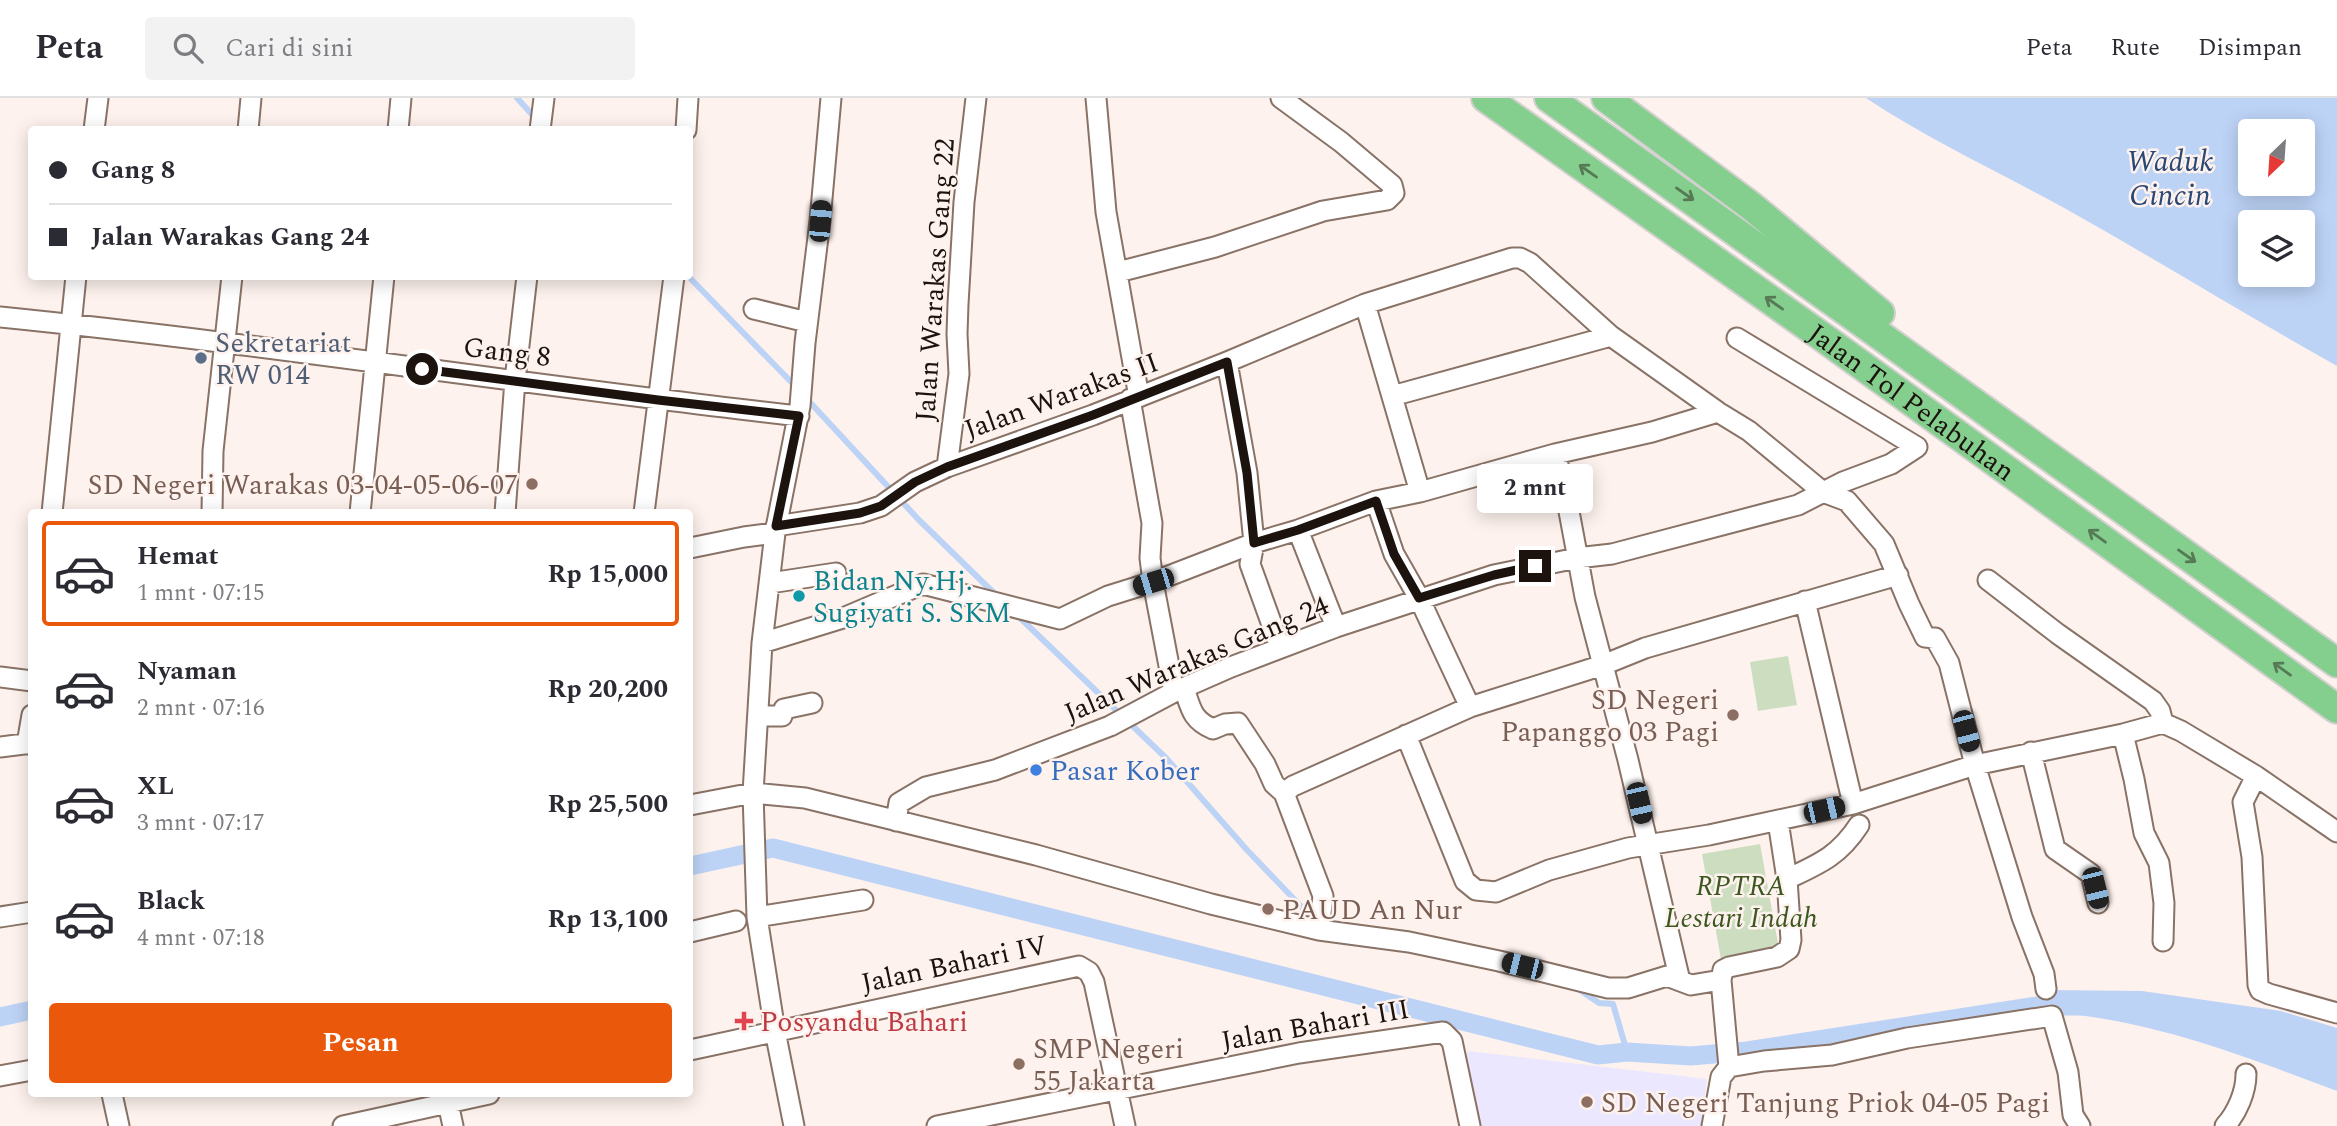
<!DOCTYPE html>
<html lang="id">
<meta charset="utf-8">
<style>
body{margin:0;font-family:Spectral,serif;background:#f2f2f3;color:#2b2b33;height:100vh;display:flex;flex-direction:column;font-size:26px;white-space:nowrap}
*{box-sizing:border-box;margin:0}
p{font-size:23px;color:#7c7c81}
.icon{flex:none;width:38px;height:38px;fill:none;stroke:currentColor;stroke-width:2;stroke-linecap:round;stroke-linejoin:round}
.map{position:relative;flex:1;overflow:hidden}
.drawer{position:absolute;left:28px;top:411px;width:665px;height:588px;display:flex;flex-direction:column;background:#fff;border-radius:7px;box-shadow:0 4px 18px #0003}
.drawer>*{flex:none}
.top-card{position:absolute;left:28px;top:28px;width:665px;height:154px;border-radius:7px;box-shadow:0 4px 18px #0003;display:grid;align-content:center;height:154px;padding:0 21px;background:#fff}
.needle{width:46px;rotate:205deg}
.tools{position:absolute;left:2238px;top:21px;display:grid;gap:14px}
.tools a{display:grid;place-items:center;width:77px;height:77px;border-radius:7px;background:#fff;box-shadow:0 4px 18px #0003;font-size:35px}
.end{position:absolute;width:32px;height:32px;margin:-16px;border:9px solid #1c130f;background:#fff;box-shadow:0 0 0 4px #fff}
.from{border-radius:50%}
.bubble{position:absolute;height:49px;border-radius:7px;background:#fff;box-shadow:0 4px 18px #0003;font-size:23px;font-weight:700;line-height:49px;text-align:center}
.car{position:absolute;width:21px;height:42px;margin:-21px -10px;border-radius:9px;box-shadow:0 0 5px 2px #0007;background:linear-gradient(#222 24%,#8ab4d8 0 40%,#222 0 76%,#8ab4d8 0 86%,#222 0)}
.top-card b{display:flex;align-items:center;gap:24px;height:66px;font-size:26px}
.top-card b+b{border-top:2px solid #e1e1e2}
.top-card i{width:18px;height:18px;background:#2b2b33}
ul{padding:12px 0 0;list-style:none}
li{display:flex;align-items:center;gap:21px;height:105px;margin:0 14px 10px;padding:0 7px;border:4px solid transparent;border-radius:7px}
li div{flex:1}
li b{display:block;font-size:26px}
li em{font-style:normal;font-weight:700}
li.current{border-color:#ea580c}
li>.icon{width:63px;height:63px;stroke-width:1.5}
.cta{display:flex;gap:14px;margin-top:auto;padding:14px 21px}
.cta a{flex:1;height:80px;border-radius:7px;background:#ea580c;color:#fff;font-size:28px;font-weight:700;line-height:80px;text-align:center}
header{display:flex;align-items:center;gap:42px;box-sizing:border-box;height:98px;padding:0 35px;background:#fff;border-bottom:2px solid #e1e1e2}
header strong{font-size:33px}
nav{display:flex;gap:38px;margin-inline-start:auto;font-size:24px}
.search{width:490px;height:63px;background:#f2f2f3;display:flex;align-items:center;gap:18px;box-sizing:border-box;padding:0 24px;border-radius:7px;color:#7c7c81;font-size:26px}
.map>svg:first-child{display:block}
</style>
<header>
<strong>Peta</strong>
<div class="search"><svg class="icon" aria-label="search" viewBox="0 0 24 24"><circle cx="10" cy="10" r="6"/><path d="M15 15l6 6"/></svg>Cari di sini</div>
<nav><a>Peta</a><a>Rute</a><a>Disimpan</a></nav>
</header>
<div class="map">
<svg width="2337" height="1028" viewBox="0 0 2337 1028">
<rect width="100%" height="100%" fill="#fdf2ed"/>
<path fill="#ebe7fe" d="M1468 953 1707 981 1701 1028H1474L1462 972Z"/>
<path fill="#cdddc0" d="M1788 558 1797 607 1758 613 1750 564Z
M1760 746 1779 851 1721 861 1702 756Z"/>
<path fill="#bdd3f6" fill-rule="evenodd" d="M1866 0H2337V268C2246 217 2157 162 2066 111 1999 74 1929 42 1866 0ZM2250 33H2303V86H2250ZM2250 124H2303V177H2250Z
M2047 892 2142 893 2281 913 2337 930V993C2246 959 2151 921 2053 915Z"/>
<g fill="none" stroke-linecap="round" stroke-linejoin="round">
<path stroke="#bdd3f6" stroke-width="6" d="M517 0 537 22
M688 178 797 290
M806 300 918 421 998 499
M1016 516 1167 661 1247 752 1316 824
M1577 890 1599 905 1613 906 1627 954"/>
<path stroke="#bdd3f6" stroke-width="19" d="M690 768 773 750 1598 957 1627 954 1691 958 1747 953 2037 908H2078
M0 919 32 912"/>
<defs>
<path id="minor" d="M1096 0 1106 114 1139 299
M94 32 98 0
M248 32 251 0
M398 32 401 0
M540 32 544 0
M686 32 688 0
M1118 174 1215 149 1323 113 1387 102 1394 95 1392 87 1341 44 1281 0
M1365 206 1420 394
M754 211 807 224
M0 219C267 246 532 288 799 318
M1227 264 1247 375 1254 445 1250 466 1280 549
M1392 298 1611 238
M1130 301 1152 425 1150 460 1153 484 1174 594
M1555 356 1565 392 1585 499 1628 662 1680 883
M947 369 959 276 957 236 958 206 964 104 976 0
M1376 403 1394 456 1419 500 1470 609
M52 415 76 178
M212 415 213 353 232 178
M360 415 384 178
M505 415 515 282 527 178
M644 415 674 178
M776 428 860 415 881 408 915 384 947 369 1093 317 1227 264 1365 206 1512 160H1520L1530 165 1611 238 1718 314 1749 333 1823 394 1847 403 1884 446 1909 506 1925 539 1935 540 1949 565 1975 667 2022 819 2044 876 2046 891
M1298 432 1336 529
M690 450 744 439 775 435
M1988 482 2058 536 2153 603 2160 613 2163 625
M770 485 836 475
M1805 503 1853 706
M762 545 843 520 923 486 1060 521 1108 498 1153 484 1254 445 1298 432 1376 403 1420 394 1555 356 1652 334 1718 314
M0 579 32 583
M1184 590C1191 611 1192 622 1213 631L1225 626 1238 625 1265 666 1274 686 1284 695 1323 798 1319 832
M758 618H782L784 611 812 605
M2123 636 2134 681 2144 735 2159 765 2164 805 2163 843
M1406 637 1465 783 1476 792 1496 794 1549 772 1628 750 1709 737 1853 706 1975 667 2123 636 2163 625 2181 633 2256 678 2337 734
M27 646 32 617
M0 649 32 645
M2031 654 2055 751 2091 776 2098 805
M2256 678 2243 704 2252 759 2258 887 2260 892 2269 896 2337 915
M1284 695 1293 688 1470 609 1603 567 1645 550 1898 477
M690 707 753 695 805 700 1036 757 1211 806 1319 832 1409 844 1499 863 1608 890H1628L1667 878 1691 887 1721 882
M896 723 899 705 926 689 995 672 1110 628 1174 594 1231 569 1336 529 1494 477 1577 460 1612 456 1798 407 1843 384 1891 366 1917 349 1737 240
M1787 781C1819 766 1839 758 1859 727
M0 819 32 814
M757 819 863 802
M690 834 736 823
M690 952 1079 868 1089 874 1094 884 1125 1028
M1729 969 1721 882 1723 872 1729 869 1777 859 1789 851 1791 842 1787 781 1778 723
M0 978 32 972
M112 996 119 1028
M446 996 453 1028
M343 1028 489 996
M794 1028 775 933 757 819 753 695 762 545 775 435 800 308 805 245 820 123 831 0
M937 1028 1299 955 1443 934 1452 943 1470 1028
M1712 1028 1721 979 1729 969 1764 963 1832 957 1907 940 2052 918 2068 974 2073 1017 2080 1028
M2225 1028C2237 1015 2246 994 2246 976"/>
<g id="highway">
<path id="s1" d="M1486 0 1824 240 2337 611"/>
<path d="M1549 0 2337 565"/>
<path d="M1606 0 1751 108 1880 215"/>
</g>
</defs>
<use href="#minor" stroke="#897266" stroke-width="23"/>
<use href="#highway" stroke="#d2d0cf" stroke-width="32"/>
<use href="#minor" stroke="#fff" stroke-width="19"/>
<use href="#highway" stroke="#84ce8e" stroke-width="28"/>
</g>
<defs><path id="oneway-shaft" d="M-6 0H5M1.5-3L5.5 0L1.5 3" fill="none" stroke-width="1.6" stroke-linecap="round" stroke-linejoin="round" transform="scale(1.75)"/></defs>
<g stroke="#557a55">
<use href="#oneway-shaft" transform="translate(1588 73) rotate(-145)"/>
<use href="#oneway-shaft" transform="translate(1685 96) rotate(35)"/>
<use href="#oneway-shaft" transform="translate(1774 205) rotate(-145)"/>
<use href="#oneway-shaft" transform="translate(2097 438) rotate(-144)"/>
<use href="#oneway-shaft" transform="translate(2187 458) rotate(35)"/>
<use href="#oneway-shaft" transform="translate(2282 571) rotate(-144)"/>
</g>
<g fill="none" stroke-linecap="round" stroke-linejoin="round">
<path stroke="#1c130f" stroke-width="9" d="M422 271 658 302 799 318 776 428 860 415 881 408 915 384 947 369 1093 317 1227 264 1247 375 1254 445 1298 432 1376 403 1394 456 1419 500 1494 477 1535 468"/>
</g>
<circle fill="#5c6f8a" stroke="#fdf2ed" stroke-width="2.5" cx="201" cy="260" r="7"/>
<g fill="#8d6e63" stroke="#fdf2ed" stroke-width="2.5">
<circle cx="532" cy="386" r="7"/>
<circle cx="1733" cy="617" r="7"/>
<circle cx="1268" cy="811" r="7"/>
<circle cx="1019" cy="966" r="7"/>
<circle cx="1587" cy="1004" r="7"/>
</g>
<circle fill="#0f9aa8" stroke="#fdf2ed" stroke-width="2.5" cx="799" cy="498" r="7"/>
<circle fill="#3f7fe0" stroke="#fdf2ed" stroke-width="2.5" cx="1036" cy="672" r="7"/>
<path fill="#e0444e" stroke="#fdf2ed" stroke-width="2.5" d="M740.5 912.5h7v7h7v7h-7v7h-7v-7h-7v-7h7z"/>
<g text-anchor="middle" stroke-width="5" stroke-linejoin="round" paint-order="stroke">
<g font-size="28" fill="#1c130f" stroke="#fdf2ed">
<text transform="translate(934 182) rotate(-86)" y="10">Jalan Warakas Gang 22</text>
<text transform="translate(507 253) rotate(7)" y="10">Gang 8</text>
<text transform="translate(1061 297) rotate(-20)" y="10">Jalan Warakas II</text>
<text dy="10" stroke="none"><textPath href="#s1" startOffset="523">Jalan Tol Pelabuhan</textPath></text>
<text transform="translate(1196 560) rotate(-23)" y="10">Jalan Warakas Gang 24</text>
<text transform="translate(954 865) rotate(-12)" y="10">Jalan Bahari IV</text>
<text transform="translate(1315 926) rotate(-10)" y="10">Jalan Bahari III</text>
</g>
<g font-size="28" fill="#4e5e75" stroke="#fdf2ed" text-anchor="start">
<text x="215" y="254">Sekretariat<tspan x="215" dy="32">RW 014</tspan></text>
</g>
<g font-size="28" fill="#785e54" stroke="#fdf2ed" text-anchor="start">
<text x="518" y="396" text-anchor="end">SD Negeri Warakas 03-04-05-06-07</text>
<text x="1719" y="611" text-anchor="end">SD Negeri<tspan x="1719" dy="32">Papanggo 03 Pagi</tspan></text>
<text x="1282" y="821">PAUD An Nur</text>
<text x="1033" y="960">SMP Negeri<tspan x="1033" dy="32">55 Jakarta</tspan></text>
<text x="1601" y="1014">SD Negeri Tanjung Priok 04-05 Pagi</text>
</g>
<g font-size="28" fill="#0d838f" stroke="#fdf2ed" text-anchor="start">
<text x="813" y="492">Bidan Ny.Hj.<tspan x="813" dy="32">Sugiyati S. SKM</tspan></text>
</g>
<g font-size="28" fill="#366cbe" stroke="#fdf2ed" text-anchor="start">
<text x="1050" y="682">Pasar Kober</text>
</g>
<g font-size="28" font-style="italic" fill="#3d5721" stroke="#fdf2ed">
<text x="1741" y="797">RPTRA<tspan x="1741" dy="32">Lestari Indah</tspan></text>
</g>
<g font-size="28" fill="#be3a42" stroke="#fdf2ed" text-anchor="start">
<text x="760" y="933">Posyandu Bahari</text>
</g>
<g font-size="30" font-style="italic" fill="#2b4875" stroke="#fdf2ed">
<text x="2170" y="73">Waduk<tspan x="2170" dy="34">Cincin</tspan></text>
</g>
</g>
</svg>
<div class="tools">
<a><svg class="needle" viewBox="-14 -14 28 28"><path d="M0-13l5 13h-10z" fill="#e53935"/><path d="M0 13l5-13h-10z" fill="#7c7c81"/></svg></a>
<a><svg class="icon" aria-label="layers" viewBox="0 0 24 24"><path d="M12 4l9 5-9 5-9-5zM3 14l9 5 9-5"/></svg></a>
</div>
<i class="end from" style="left:422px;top:271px"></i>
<i class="end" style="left:1535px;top:468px"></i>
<div class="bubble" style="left:1477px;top:366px;width:116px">2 mnt</div>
<i class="car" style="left:820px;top:123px;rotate:5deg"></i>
<i class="car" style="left:1153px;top:484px;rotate:253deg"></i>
<i class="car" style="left:1966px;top:633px;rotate:165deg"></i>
<i class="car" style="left:1639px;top:705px;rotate:167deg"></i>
<i class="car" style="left:1824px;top:712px;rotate:77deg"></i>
<i class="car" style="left:2095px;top:790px;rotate:166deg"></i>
<i class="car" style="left:1522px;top:868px;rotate:284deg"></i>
<div class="top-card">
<b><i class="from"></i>Gang 8</b>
<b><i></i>Jalan Warakas Gang 24</b>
</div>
<section class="drawer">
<ul>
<li class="current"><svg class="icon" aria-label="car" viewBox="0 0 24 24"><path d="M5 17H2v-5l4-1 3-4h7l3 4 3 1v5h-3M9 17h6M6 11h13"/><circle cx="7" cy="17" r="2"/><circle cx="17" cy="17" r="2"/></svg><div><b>Hemat</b><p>1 mnt · 07:15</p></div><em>Rp 15,000</em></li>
<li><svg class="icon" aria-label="car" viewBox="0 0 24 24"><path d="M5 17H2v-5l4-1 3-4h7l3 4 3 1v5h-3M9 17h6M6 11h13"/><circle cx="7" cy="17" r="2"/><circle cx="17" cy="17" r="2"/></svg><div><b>Nyaman</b><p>2 mnt · 07:16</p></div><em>Rp 20,200</em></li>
<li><svg class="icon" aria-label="car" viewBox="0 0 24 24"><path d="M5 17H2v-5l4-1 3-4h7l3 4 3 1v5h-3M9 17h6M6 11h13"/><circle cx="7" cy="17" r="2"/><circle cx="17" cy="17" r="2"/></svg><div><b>XL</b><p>3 mnt · 07:17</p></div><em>Rp 25,500</em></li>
<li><svg class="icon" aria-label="car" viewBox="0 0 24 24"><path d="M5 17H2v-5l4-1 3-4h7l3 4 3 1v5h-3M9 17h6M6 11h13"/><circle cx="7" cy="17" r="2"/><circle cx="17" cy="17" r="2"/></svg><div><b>Black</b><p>4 mnt · 07:18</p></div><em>Rp 13,100</em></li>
</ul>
<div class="cta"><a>Pesan</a></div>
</section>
</div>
